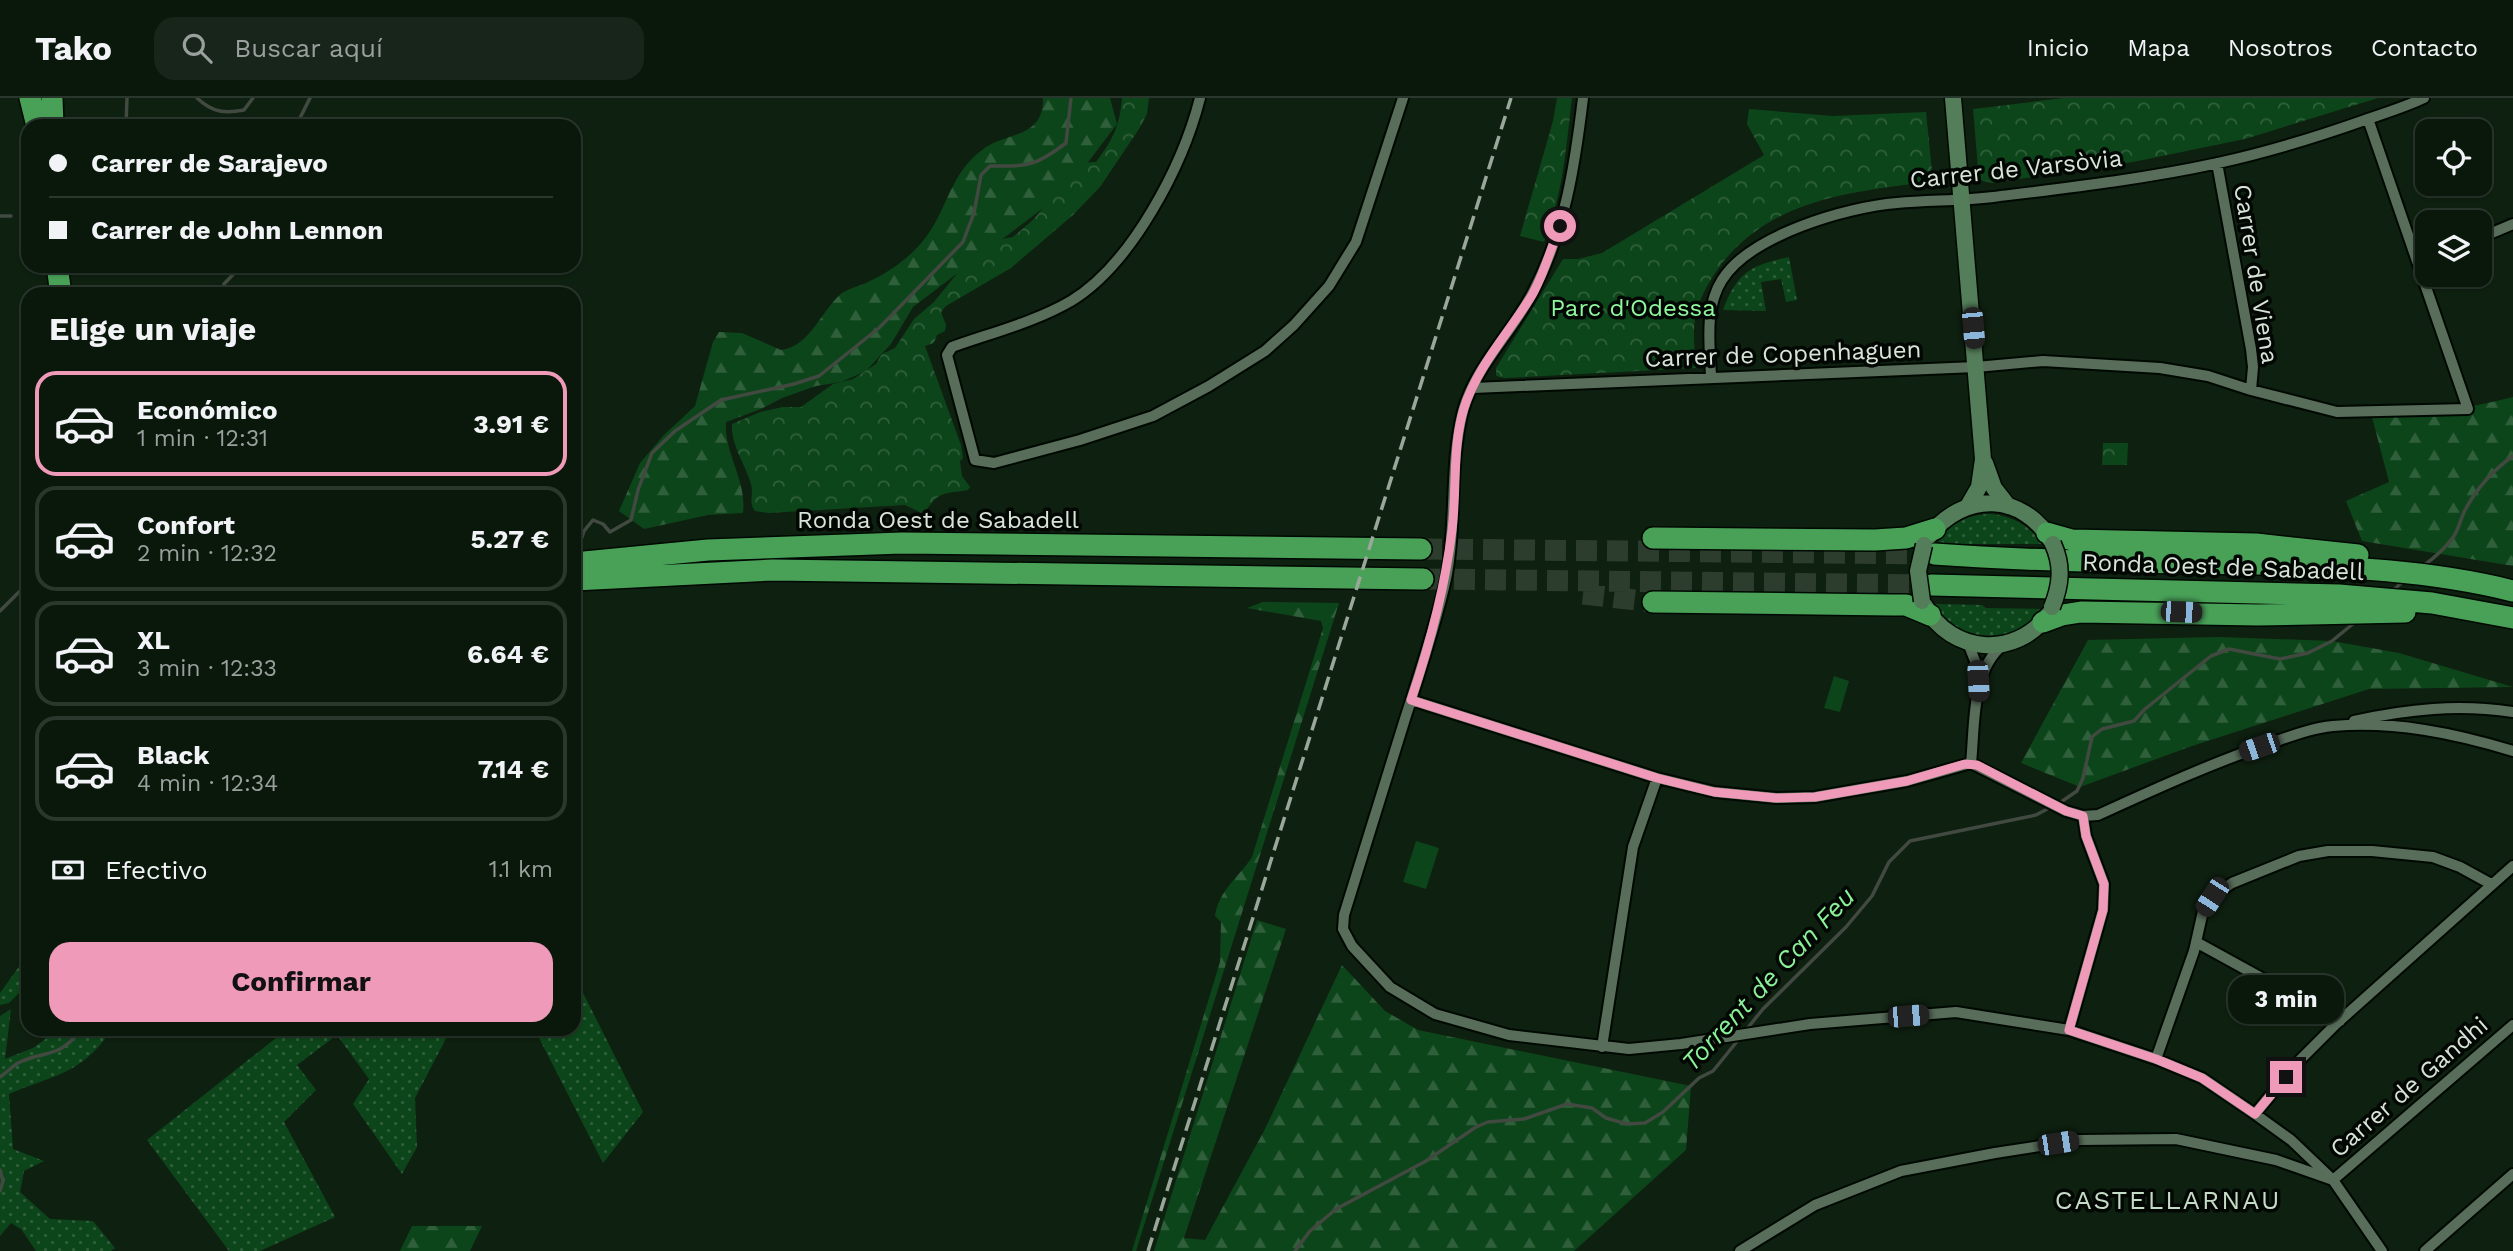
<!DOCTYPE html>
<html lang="es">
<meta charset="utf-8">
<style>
body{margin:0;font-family:"Work Sans",sans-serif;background:#18251a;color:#f1f3f6;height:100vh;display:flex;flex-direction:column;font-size:26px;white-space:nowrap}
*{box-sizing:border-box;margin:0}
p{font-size:23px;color:#99a09d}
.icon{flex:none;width:38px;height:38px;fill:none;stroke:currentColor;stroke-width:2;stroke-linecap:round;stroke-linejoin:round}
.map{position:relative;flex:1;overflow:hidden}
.details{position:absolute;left:21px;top:189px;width:560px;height:749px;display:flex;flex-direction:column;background:#0a180c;border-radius:21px;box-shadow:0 2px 5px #0004,0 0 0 2px #2a372d}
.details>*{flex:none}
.top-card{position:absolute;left:21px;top:21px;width:560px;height:154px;border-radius:21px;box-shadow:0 2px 5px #0004,0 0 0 2px #2a372d;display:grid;align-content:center;height:154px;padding:0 28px;background:#0a180c}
.fabs{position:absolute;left:2415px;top:21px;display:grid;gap:14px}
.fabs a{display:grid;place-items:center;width:77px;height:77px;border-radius:14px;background:#0a180c;box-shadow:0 2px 5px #0004,0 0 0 2px #2a372d;font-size:35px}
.end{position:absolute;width:32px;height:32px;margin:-16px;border:9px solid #ef9ab8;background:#111;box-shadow:0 0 0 4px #111}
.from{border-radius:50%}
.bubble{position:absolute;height:49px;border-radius:21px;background:#0a180c;box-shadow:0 2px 5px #0004,0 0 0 2px #2a372d;font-size:23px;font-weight:700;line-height:49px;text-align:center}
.car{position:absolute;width:21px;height:42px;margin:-21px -10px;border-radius:9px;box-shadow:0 0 5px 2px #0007;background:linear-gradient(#222 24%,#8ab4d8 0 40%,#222 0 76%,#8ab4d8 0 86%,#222 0)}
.top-card b{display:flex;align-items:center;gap:24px;height:66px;font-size:26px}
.top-card b+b{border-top:2px solid #2a372d}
.top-card i{width:18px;height:18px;background:#f1f3f6}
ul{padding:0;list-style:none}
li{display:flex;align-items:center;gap:21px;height:105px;margin:0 14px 10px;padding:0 14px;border:4px solid #2a372d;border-radius:21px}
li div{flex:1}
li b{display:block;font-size:26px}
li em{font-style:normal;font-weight:700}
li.on{border-color:#ef9ab8}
li>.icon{width:63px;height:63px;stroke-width:1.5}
h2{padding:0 28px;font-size:32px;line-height:84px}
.pay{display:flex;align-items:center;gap:18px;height:77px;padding:0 28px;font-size:26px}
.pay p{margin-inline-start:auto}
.primary-button{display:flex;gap:14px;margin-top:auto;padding:14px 28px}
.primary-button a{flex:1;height:80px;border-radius:21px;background:#ef9ab8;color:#111;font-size:28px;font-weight:700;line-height:80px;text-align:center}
header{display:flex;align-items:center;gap:42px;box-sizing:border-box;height:98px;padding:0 35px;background:#0a180c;border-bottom:2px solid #2a372d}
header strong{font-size:33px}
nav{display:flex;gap:38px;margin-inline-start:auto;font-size:24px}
.search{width:490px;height:63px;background:#18251a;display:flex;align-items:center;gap:18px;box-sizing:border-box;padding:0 24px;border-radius:21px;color:#99a09d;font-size:26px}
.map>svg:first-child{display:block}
</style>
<header>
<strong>Tako</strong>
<div class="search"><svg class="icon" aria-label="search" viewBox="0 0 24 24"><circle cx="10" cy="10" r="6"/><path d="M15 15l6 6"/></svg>Buscar aquí</div>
<nav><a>Inicio</a><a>Mapa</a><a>Nosotros</a><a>Contacto</a></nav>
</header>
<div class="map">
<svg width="2513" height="1153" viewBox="0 0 2513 1153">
<defs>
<pattern id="grass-dots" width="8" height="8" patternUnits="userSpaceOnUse" patternTransform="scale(1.75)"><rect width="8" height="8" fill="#0d451a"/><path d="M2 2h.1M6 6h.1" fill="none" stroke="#30603b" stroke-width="1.8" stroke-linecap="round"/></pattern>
<pattern id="forest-firs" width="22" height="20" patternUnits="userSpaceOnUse" patternTransform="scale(1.75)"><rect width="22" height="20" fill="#0d451a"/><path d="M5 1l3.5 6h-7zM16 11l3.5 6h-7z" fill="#30603b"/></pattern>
<pattern id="park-crowns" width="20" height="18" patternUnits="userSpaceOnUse" patternTransform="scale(1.75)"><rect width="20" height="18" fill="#0d451a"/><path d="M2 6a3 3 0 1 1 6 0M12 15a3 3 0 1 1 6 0" fill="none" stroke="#30603b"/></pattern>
</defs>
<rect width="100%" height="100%" fill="#0e2010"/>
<path fill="url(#grass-dots)" d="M1789 159 1797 202 1786 204 1781 181 1761 184 1766 213 1723 212C1737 174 1751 167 1789 159Z
M1991 416C2013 418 2030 428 2042 446H1968V449L1937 447C1947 426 1968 416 1991 416Z
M1936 506 1982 507 1986 510 2042 511C2033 521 2024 530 2012 535 1984 545 1947 535 1936 506Z
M28 856V886L9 905 0 907V895Z
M574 877 643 1014 603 1065 536 934 540 931H574Z
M11 911 5 961 33 950 59 931H112C81 977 56 976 9 996L13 1051 44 1063 24 1073 20 1094 50 1121 93 1123 115 1150 111 1153H36L21 1131 11 1125 0 1138V918Z
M274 931H451L415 1000 417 1049 402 1076 353 1006 369 981 337 937 297 967 316 992 284 1024 335 1119 260 1153H229L147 1042 276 940Z"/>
<path fill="url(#forest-firs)" d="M1043 0H1110L1117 26 1067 92 913 209 891 246 866 273 841 284 816 288 782 300 761 311 726 324C724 356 747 382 743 415L708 417 644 431 619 413 640 365 664 337 695 308 713 244 719 234 742 235 781 252C810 249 822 211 842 195 850 190 863 187 872 182 891 173 913 157 926 139 943 117 949 87 968 65 975 57 987 47 998 43 1021 35 1044 31 1043 0Z
M2513 299V468L2362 443 2346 403 2389 384 2372 319C2421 318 2466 311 2513 299Z
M1263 504 1339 505 1136 1153H1132L1220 864 1221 824 1215 818C1219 792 1239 779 1252 759L1323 530 1321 523 1247 510Z
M2219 539 2332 543 2399 555 2513 589 2369 591 2192 648 2080 689 2021 665 2088 542Z
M1257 822 1286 831 1184 1140 1205 1142 1265 1031 1342 867 1385 913 1418 932 1691 988 1686 1052 1574 1153H1154Z
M412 1128H482L470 1153H400Z"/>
<path fill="url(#park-crowns)" d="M1122 0H1149L1147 16 1139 31 1100 89 1073 117 1011 170 946 208 941 214 946 227 945 233 937 237 934 245 925 248 961 347 963 360 960 363 962 378 970 389 968 392C943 396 938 393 924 416L905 407 768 415 755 413C748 404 754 397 751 386 745 365 731 348 732 326L760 314 783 309H801L833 286 853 281 876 266 882 256 895 250 914 221 934 204 968 162 996 142 1013 139 1034 121 1062 87 1067 75 1078 65 1096 64C1112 43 1120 28 1122 0Z
M1557 0H1572C1566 50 1563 97 1544 144L1520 138 1553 23Z
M2064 0H2378L2245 41 2133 64 1992 85 1979 82 1973 11Z
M1749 11 1833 18 1926 14 1933 83C1855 94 1776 99 1723 164 1711 180 1701 196 1696 216 1692 234 1695 252 1696 270L1505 280 1496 278V270L1563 161H1578L1602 155 1764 57 1747 26Z
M2103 345H2128L2127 367H2102Z"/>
<path fill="#0d451a" d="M1834 578 1849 583 1840 614 1824 610Z
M1416 743 1439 750 1426 791 1403 784Z"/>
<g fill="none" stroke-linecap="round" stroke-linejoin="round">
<path stroke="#414941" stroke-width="3.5" d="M197 0C212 14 224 16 244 12L253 0
M126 28 127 0
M296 28 310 0
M0 118H11
M221 196 224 186 241 168
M578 451 584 433 593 422 603 426 610 434 631 422 638 392 652 355 675 333 721 302 794 286 819 278 879 230 963 144 974 115 981 77 990 68C1029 68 1034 69 1066 45L1071 0
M2422 469C2434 460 2446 450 2454 438 2459 430 2461 420 2465 412 2477 390 2493 372 2513 358
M2392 493 2405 482
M0 513 28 485
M2058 706 2077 693 2083 680 2092 639 2102 631 2134 623 2145 611 2211 558 2229 551 2280 561 2308 555 2332 543 2354 525
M1746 932 1763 911 1846 829 1872 798 1889 764 1910 743 2036 717 2051 709
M0 979C6 975 12 969 18 965 45 952 60 961 81 931
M0 1072 3 1083 0 1093
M1295 1153 1310 1133 1336 1111 1426 1063 1476 1029 1488 1024 1524 1021 1567 1006 1592 1010 1606 1020 1627 1026 1645 1025 1663 1014 1699 980 1713 973 1739 941"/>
<path stroke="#2c3d2e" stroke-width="21" stroke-dasharray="21 10" stroke-linecap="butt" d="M1421 451 1934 456
M1423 481 1931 487
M1583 496 1653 504"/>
<defs>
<path id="minor" d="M1200 0C1183 67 1132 166 1071 203 1035 224 991 235 952 249L947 257 975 362 994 365 1080 342 1153 318 1209 288 1265 253 1294 227 1329 188 1356 144 1403 0
M1583 0C1575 67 1565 133 1533 194 1512 235 1476 267 1463 313 1449 368 1457 426 1446 481 1435 530 1419 577 1404 624 1384 688 1364 752 1344 817L1343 831 1352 848 1390 889 1435 916 1509 937 1629 951 1681 946 1810 926 1956 914 2069 932 2156 961 2202 980 2255 1016 2291 1042 2333 1082 2382 1153
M2217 65 2251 251 2253 269 2251 292
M2480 140 2513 126
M1711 280C1710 248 1704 210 1722 182 1750 137 1847 109 1897 105 1929 102 1961 103 1993 99 2066 90 2145 81 2218 65 2268 54 2317 39 2365 22 2385 15 2405 9 2424 0
M1473 290 1976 269 2043 263 2160 270 2208 278 2251 292 2337 314 2468 311 2368 21
M1968 545 1977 568 1978 582
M1411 602 1657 680 1715 694 1776 700 1815 699 1907 683 1971 665 2066 713 2083 718 2098 717C2155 691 2212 665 2271 645 2291 638 2312 630 2333 628 2395 623 2454 635 2513 653
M2354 623C2408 611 2458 606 2513 614
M1971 665C1975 628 1971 572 2003 547
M2196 844 2340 923
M2069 932 2103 812 2104 786 2086 738 2083 718
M1602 949 1633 749 1657 680
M2156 961 2194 853 2203 813 2212 799 2232 785 2299 758 2328 753H2372L2433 759 2460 769 2491 786
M2255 1016 2298 964 2336 926 2513 768
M1740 1153 1815 1107 1901 1073 1995 1055 2079 1042 2176 1041 2276 1062 2333 1082 2513 927
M2425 1153 2513 1076"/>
<path id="secondary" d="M1953 0 1983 361 1979 389 1968 408
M1985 365 1994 390 2008 408
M1929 438C1964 393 2023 394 2052 444
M1925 508C1951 556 2015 561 2048 517"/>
<path id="motorway" d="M30 0 37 28
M52 0 53 28
M57 168 61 196
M2047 435 2072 442 2256 446 2358 457
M1653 440 1875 442 1906 440 1935 431
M1934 456C2042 464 2150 464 2259 466 2344 469 2430 472 2513 493
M574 465 708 452 902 445 1421 451
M574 482 773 472 1423 481
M1931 487 2339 497 2432 505 2513 520
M1653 504 1892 507H1906L1930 517
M2043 524 2062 517 2081 514 2258 517 2405 514"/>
</defs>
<use href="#minor" stroke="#000901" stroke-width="14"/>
<use href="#secondary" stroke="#000901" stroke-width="19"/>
<use href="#motorway" stroke="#000901" stroke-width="24"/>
<use href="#minor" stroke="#586d5a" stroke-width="10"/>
<use href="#secondary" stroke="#547d59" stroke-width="16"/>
<use href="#motorway" stroke="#49a158" stroke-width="21"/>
<path stroke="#9aa79b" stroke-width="3.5" stroke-dasharray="14 7" stroke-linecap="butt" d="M1148 1153 1511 0"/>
<defs>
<path id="secondary-bridge" d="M1922 503 1918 473 1924 447
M2052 509C2061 487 2063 468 2053 446"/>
</defs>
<use href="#secondary-bridge" stroke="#000901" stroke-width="19" stroke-linecap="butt"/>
<use href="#secondary-bridge" stroke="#547d59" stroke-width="16"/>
</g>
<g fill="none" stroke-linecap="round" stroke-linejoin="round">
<path stroke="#ef9ab8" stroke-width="9" d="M1560 128C1551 150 1544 176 1532 197 1509 235 1478 267 1464 310 1452 349 1457 392 1452 432 1445 490 1430 546 1411 602L1657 680 1714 694 1776 700 1815 699 1907 683 1965 666 1977 667 2066 713 2083 718 2086 738 2104 786 2103 812 2069 932 2156 961 2202 980 2255 1016 2286 979"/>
</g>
<g text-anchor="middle" stroke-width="7" stroke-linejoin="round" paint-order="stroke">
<g font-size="24" fill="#d9e4d9" stroke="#030703">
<text transform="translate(2016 71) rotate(-6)" y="8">Carrer de Varsòvia</text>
<text transform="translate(2256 176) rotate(81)" y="8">Carrer de Viena</text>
<text transform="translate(1783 256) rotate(-2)" y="8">Carrer de Copenhaguen</text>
<text x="938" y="430">Ronda Oest de Sabadell</text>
<text transform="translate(2223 469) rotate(2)" y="8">Ronda Oest de Sabadell</text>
<text transform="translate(2409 989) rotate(-41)" y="8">Carrer de Gandhi</text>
</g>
<g font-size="24" fill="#8ff89d" stroke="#030703">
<text x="1633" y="218">Parc d'Odessa</text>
</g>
<g font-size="26" font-style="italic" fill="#89f298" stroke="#030703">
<text transform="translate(1768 881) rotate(-47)" y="9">Torrent de Can Feu</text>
</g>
<g font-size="26" letter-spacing="2" fill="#c4dbc5" stroke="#030703">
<text x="2168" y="1111">CASTELLARNAU</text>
</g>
</g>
</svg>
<div class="fabs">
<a><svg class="icon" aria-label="locate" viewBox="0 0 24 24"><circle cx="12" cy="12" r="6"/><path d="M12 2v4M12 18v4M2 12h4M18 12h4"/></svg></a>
<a><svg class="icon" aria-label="layers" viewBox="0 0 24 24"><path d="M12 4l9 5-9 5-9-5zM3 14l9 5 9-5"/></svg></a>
</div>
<i class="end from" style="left:1560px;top:128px"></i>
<i class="end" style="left:2286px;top:979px"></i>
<div class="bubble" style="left:2228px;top:877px;width:116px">3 min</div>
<i class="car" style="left:1973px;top:230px;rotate:175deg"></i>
<i class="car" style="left:2181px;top:514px;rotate:92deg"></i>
<i class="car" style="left:1978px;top:583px;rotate:177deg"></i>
<i class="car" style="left:2259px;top:649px;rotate:251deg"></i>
<i class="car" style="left:2212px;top:799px;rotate:213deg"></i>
<i class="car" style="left:1908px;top:918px;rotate:85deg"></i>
<i class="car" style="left:2058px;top:1045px;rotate:81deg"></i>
<div class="top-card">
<b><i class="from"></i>Carrer de Sarajevo</b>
<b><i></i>Carrer de John Lennon</b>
</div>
<section class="details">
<h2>Elige un viaje</h2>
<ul>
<li class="on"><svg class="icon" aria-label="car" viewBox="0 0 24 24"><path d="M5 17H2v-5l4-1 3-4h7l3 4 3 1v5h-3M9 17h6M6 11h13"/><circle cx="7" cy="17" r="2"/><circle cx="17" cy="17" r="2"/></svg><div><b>Económico</b><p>1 min · 12:31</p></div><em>3.91 €</em></li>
<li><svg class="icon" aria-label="car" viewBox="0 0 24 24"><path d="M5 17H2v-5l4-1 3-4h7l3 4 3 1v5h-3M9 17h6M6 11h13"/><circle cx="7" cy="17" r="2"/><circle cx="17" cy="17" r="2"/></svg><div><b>Confort</b><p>2 min · 12:32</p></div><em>5.27 €</em></li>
<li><svg class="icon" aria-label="car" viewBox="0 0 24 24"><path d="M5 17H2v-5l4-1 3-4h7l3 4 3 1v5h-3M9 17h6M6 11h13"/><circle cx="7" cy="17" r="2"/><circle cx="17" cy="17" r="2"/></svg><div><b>XL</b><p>3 min · 12:33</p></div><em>6.64 €</em></li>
<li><svg class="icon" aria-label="car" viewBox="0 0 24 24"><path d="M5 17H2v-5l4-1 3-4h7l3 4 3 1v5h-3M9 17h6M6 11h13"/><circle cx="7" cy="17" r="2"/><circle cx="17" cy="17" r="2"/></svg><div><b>Black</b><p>4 min · 12:34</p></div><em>7.14 €</em></li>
</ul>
<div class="pay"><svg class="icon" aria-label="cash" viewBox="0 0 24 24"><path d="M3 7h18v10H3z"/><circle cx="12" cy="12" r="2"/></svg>Efectivo<p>1.1 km</p></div>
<div class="primary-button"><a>Confirmar</a></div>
</section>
</div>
